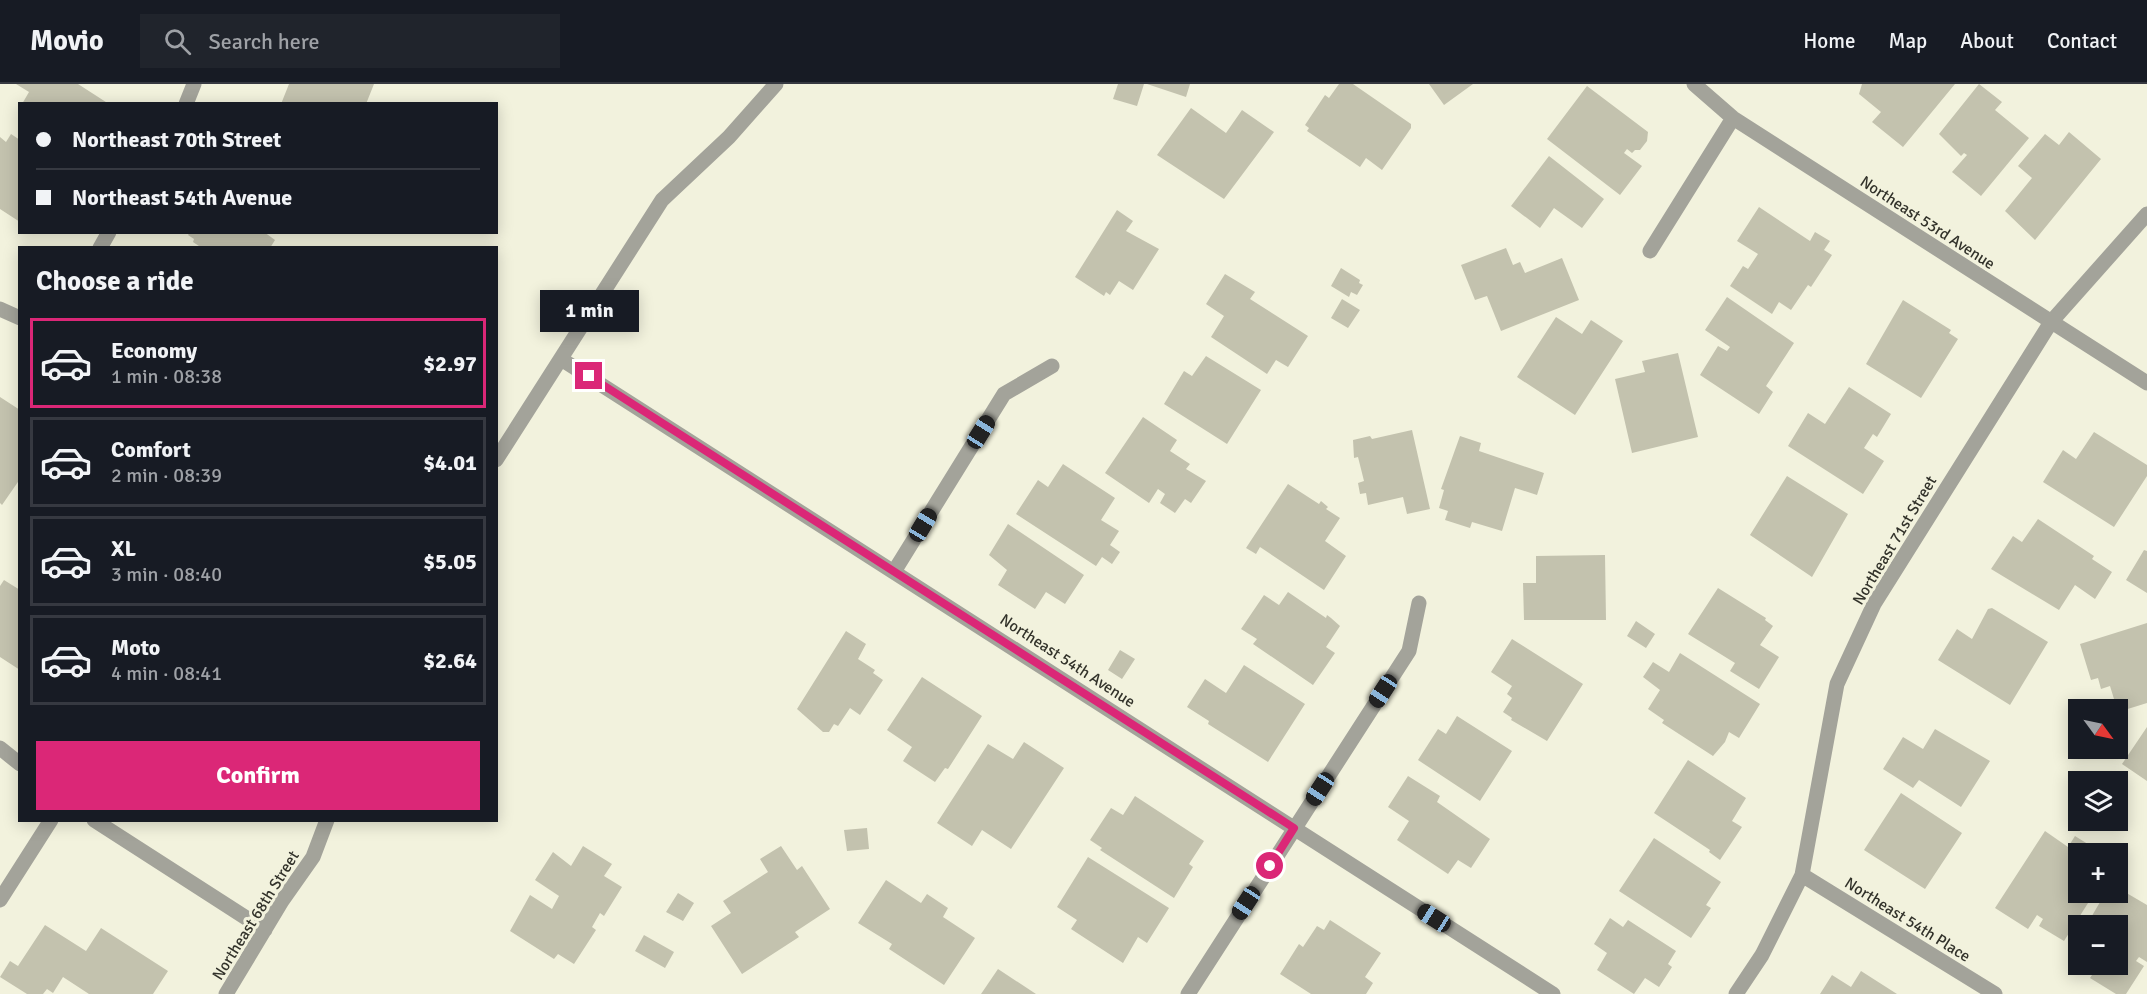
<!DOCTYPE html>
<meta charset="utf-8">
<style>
body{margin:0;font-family:Signika,sans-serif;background:#20242c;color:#f1f3f6;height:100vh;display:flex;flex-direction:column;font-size:22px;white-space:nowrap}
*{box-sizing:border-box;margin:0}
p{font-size:20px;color:#9ea1a6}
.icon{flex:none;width:33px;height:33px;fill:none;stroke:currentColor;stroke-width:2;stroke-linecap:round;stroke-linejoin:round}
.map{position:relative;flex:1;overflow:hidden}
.details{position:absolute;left:18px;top:162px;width:480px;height:576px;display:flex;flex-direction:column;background:#171b24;border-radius:0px;box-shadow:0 3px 15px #0003}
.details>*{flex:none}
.guide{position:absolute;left:18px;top:18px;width:480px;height:132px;border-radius:0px;box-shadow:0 3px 15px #0003;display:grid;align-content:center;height:132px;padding:0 18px;background:#171b24}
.needle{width:39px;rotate:123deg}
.controls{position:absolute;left:2068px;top:615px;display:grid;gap:12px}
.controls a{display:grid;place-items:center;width:60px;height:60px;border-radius:0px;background:#171b24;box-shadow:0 3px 15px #0003;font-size:30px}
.end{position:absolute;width:27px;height:27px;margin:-14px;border:8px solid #db2777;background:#fff;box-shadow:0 0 0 3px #fff}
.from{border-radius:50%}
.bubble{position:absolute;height:42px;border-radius:0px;background:#171b24;box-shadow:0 3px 15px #0003;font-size:20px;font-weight:800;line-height:42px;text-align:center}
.car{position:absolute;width:18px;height:36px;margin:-18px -9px;border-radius:8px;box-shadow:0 0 4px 2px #0007;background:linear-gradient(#222 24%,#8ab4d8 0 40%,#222 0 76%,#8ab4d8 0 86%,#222 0)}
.guide b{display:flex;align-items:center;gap:21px;height:57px;font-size:22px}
.guide b+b{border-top:2px solid #363941}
.guide i{width:15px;height:15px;background:#f1f3f6}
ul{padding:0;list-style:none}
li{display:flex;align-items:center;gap:18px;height:90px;margin:0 12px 9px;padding:0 6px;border:3px solid #363941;border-radius:0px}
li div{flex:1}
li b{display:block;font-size:22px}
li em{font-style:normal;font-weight:800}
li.current{border-color:#db2777}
li>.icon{width:54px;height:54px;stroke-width:1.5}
h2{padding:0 18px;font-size:27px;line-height:72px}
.action{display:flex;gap:12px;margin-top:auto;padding:12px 18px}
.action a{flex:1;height:69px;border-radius:0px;background:#db2777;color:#fff;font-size:24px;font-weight:800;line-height:69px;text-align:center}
header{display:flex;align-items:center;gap:36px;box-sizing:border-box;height:84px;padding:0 30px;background:#171b24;border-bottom:2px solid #363941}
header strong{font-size:28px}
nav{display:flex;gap:33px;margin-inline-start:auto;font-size:21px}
.search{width:420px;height:54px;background:#20242c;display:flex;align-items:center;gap:15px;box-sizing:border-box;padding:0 21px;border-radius:0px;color:#9ea1a6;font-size:22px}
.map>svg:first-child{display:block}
</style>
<header>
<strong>Movio</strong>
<div class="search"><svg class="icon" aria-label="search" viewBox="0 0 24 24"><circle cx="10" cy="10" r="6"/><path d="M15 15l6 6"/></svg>Search here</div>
<nav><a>Home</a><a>Map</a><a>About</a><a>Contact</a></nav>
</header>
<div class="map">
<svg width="2147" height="910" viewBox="0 0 2147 910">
<rect width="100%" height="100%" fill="#f2f2dd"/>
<path fill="#c3c2ae" d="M16 0H78L109 20H22L29 8Z
M289 0H374L366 20H281Z
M1118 0H1144L1137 22 1113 15Z
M1147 0H1190L1186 13Z
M1339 0H1353L1411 40V44L1382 86 1366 74 1360 83 1307 47 1309 44 1305 41 1325 11 1329 14Z
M1429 0H1473L1444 21Z
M1862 0H1955L1903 63 1872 38 1881 28 1859 10Z
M1979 0 2002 18 1995 26 2029 54 1981 112 1952 88 1967 71 1964 69 1961 72 1939 50Z
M1587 2 1648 48 1647 57 1640 66H1635L1632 69 1627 65 1624 69 1642 82 1620 111 1547 55Z
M1191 24 1226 49 1242 26 1274 48 1224 115 1157 71Z
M2069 48 2101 75 2035 156 2005 127 2032 94 2018 82 2045 50 2059 61Z
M11 50 20 56V138L0 125V53L6 58Z
M1549 72 1604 115 1582 144 1554 124 1540 144 1511 122Z
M1759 123 1810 157 1815 148 1830 157 1824 166 1832 171 1811 203 1808 201 1791 226 1779 218 1772 230 1730 202 1743 182 1748 185 1758 170 1737 157Z
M1117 126 1133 137 1126 147 1159 165 1133 206 1119 197 1110 211 1106 208 1104 212 1075 193Z
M190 148H264L275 156 270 164H202L193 158 194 155 188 151Z
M1506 164 1513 181 1520 178 1525 189 1562 174 1579 216 1501 247 1487 212 1475 216 1461 181Z
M1341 184 1360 196 1359 199 1363 201 1357 211 1351 208 1349 213 1331 202Z
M1225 190 1255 208 1250 215 1308 252 1288 283 1276 276 1267 290 1211 253 1224 232 1206 220Z
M1727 213 1794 259 1766 302 1773 308 1759 330 1700 291 1718 262 1727 267 1730 263 1705 246Z
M1342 215 1360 226 1348 244 1331 234Z
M1903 216 1951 246 1949 249 1958 255 1921 314 1866 280Z
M1556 233 1582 250 1591 236 1623 257 1575 331 1517 293Z
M1678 269 1698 353 1632 369 1615 295 1645 288 1642 277Z
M1206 272 1261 306 1227 360 1164 320 1184 287 1192 292Z
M1849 303 1891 330 1877 353 1873 350 1864 364 1884 377 1863 410 1788 362 1808 329 1825 340Z
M0 313 20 326V395L2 421 0 419Z
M1143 333 1177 356 1170 367 1190 380 1186 385 1206 397 1191 419 1185 415 1175 429 1160 419 1165 410 1158 405 1149 419 1105 389Z
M1412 346 1430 425 1407 430 1403 413 1368 421 1366 409 1360 410 1358 399 1364 397 1358 373 1354 374 1353 356 1370 352 1372 355Z
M2094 348 2147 381V392L2114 443 2043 398 2063 366 2076 375Z
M1460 352 1481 359 1479 367 1544 389 1537 411 1515 404 1502 447 1472 438 1470 444 1445 436 1448 427 1439 424 1444 406 1441 405Z
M1063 380 1115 414 1101 436 1119 447 1110 461 1120 468 1112 480 1102 473 1096 482 1016 430 1038 396 1048 403Z
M1787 392 1848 430 1812 493 1750 451Z
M1288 400 1319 420 1321 417 1328 423 1326 425 1340 434 1325 457 1346 472 1324 506 1260 463 1256 470 1246 464Z
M2038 435 2094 472 2092 475 2112 488 2095 515 2075 501 2059 526 1991 485 2013 452 2022 458Z
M1008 440 1084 491 1065 520 1046 508 1035 525 998 501 1007 486 989 471Z
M2144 466 2147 467V509L2126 496Z
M1605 471 1606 536H1524L1523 499H1536V472Z
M4 496 20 506V586L0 573V502Z
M1718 504 1766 534 1765 536 1773 542 1760 561 1779 573 1759 605 1730 587 1735 579 1688 550Z
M1288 508 1326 534 1327 531 1331 534 1340 542 1326 563 1335 569 1313 601 1253 560 1257 555 1241 545 1264 511 1279 521Z
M1992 524 2048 558 2010 621 1938 576 1957 545 1972 555 1988 525Z
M1636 537 1655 550 1646 564 1627 552Z
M2147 539V619L2118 628 2110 602 2101 605 2098 594 2091 596 2080 560Z
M846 547 866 560 858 575 875 586 873 589 883 596 860 631 850 624 838 642 834 640 829 648H823L797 625Z
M1512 555 1583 600 1547 657 1511 636 1512 634 1503 628 1512 614 1507 610 1512 602 1491 588Z
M1120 566 1135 575 1122 595 1108 586Z
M1680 569 1760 620 1739 654 1729 648 1725 658 1713 672 1662 639 1664 636 1648 625 1660 606 1643 593 1653 578 1669 588Z
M1244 581 1305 620 1268 678 1208 640 1209 637 1187 623 1205 595 1226 609Z
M922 593 982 632 948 685 945 684 935 698 903 677 912 663 887 646Z
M1457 632 1512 667 1480 717 1418 676 1438 645 1446 650Z
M2147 643V697L2122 680Z
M1935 645 1990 677 1961 723 1919 696 1913 704 1883 685 1903 653 1923 665Z
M1024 658 1064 684 1011 765 982 746 972 762 937 739 988 660 1013 675Z
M1688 676 1746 714 1732 737 1742 743 1720 776 1709 768 1710 766 1654 729Z
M1408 692 1440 712 1437 718 1490 755 1471 784 1458 776 1448 790 1397 756 1409 737 1388 723Z
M1901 709 1962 749 1925 805 1864 766Z
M1135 712 1204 757 1189 780 1193 783 1174 814 1100 766 1102 764 1090 756 1111 724 1123 731Z
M867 744 869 765 847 767 844 746Z
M2045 747 2068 763 2075 752 2091 762 2086 770H2079V808H2095L2064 857 2039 842 2043 835 2037 831 2028 845 1995 824Z
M1654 754 1721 798 1706 821 1711 824 1691 854 1619 807Z
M583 762 612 780 604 792 622 803 604 832 600 829 592 843 596 846 574 880 558 870 554 875 510 847 530 811 552 825 559 812 535 796 553 768 571 782Z
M781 762 797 786 802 782 830 825 795 848 799 853 742 890 711 842 731 829 723 817 768 788 760 775Z
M1088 773 1169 824 1147 859 1138 853 1123 879 1071 845 1077 836 1057 823Z
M886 796 921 819 927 810 948 824 943 833 975 854 944 901 889 865 892 860 858 839Z
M2118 804 2147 821V878L2139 873 2136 877 2144 882 2126 910H2116L2090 894 2096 885 2080 880H2118V842H2086L2103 813 2107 816 2111 808H2118Z
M678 809 694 819 683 837 666 828Z
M1610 834 1623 843 1628 836 1676 867 1668 880 1672 883 1659 903 1645 894 1634 910 1597 886 1607 869 1594 860Z
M1330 836 1381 869 1365 893 1373 899 1366 910H1311L1280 890 1299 860 1303 863 1317 842 1324 846Z
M45 841 86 867 101 844 168 887 153 910H89L63 893 53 909 47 905 43 910H27L0 893 10 877 18 882Z
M644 851 674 868 665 884 635 867Z
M2079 853V880L2070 868Z
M998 885 1036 910H981Z
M1861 887 1897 910H1820L1832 891 1851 903Z"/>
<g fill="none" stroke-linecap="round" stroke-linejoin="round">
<path stroke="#a3a39a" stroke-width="15" d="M1694 0 1733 34 2147 299
M186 20 194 0
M100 164 109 148
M1650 167 1733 34
M0 225 20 234
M561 275 1553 910
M496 376 662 116 729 53 776 0
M895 486 1004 310 1052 282
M0 664 20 680
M94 736 265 846
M1802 791 1995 910
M0 816 51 736
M226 910 282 817 313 773 327 736
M1188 910 1409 567 1419 519
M1736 910 1762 871 1802 791 1837 600 1874 520 2051 238 2147 130"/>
</g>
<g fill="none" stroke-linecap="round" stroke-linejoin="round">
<path stroke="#db2777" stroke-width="8" d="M589 292 1294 744 1270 782"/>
</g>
<g text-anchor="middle" stroke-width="6" stroke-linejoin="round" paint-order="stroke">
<g font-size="16" fill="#32322a" stroke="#f2f2dd">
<text transform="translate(1928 138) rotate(33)" y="6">Northeast 53rd Avenue</text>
<text transform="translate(1894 456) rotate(-59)" y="6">Northeast 71st Street</text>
<text transform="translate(1068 576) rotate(33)" y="6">Northeast 54th Avenue</text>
<text transform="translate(255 831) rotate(-58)" y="6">Northeast 68th Street</text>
<text transform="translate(1908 835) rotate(32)" y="6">Northeast 54th Place</text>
</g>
</g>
</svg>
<div class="controls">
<a><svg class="needle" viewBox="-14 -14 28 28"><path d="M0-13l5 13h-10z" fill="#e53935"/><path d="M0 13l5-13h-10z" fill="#9ea1a6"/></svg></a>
<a><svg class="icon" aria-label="layers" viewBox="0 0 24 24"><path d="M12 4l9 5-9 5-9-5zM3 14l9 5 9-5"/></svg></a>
<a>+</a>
<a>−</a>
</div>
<i class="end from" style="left:1270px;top:782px"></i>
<i class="end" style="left:589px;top:292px"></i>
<div class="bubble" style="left:540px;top:206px;width:99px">1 min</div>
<i class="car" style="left:981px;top:348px;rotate:32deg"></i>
<i class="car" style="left:923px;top:441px;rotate:31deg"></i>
<i class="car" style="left:1383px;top:607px;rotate:213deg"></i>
<i class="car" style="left:1320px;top:705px;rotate:213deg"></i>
<i class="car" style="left:1246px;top:819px;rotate:213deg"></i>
<i class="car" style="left:1434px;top:834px;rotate:302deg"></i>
<div class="guide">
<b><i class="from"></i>Northeast 70th Street</b>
<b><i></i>Northeast 54th Avenue</b>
</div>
<section class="details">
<h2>Choose a ride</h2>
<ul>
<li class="current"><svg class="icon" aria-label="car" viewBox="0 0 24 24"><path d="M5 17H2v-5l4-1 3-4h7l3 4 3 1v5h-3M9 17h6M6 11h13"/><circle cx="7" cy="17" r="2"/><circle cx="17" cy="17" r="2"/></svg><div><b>Economy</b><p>1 min · 08:38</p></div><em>$2.97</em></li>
<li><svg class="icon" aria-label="car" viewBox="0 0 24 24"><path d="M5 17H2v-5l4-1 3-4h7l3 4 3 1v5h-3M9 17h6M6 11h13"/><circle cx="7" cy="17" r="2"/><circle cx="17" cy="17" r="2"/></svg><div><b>Comfort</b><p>2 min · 08:39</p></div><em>$4.01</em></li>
<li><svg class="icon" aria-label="car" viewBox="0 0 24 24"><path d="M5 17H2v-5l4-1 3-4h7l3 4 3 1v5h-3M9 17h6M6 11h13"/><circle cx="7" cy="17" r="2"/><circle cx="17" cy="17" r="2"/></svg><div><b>XL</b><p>3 min · 08:40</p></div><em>$5.05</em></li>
<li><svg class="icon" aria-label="car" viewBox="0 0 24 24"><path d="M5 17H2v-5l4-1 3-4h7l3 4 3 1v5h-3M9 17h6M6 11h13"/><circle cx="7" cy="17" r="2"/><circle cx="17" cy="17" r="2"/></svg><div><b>Moto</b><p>4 min · 08:41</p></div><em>$2.64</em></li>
</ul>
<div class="action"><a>Confirm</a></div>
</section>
</div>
